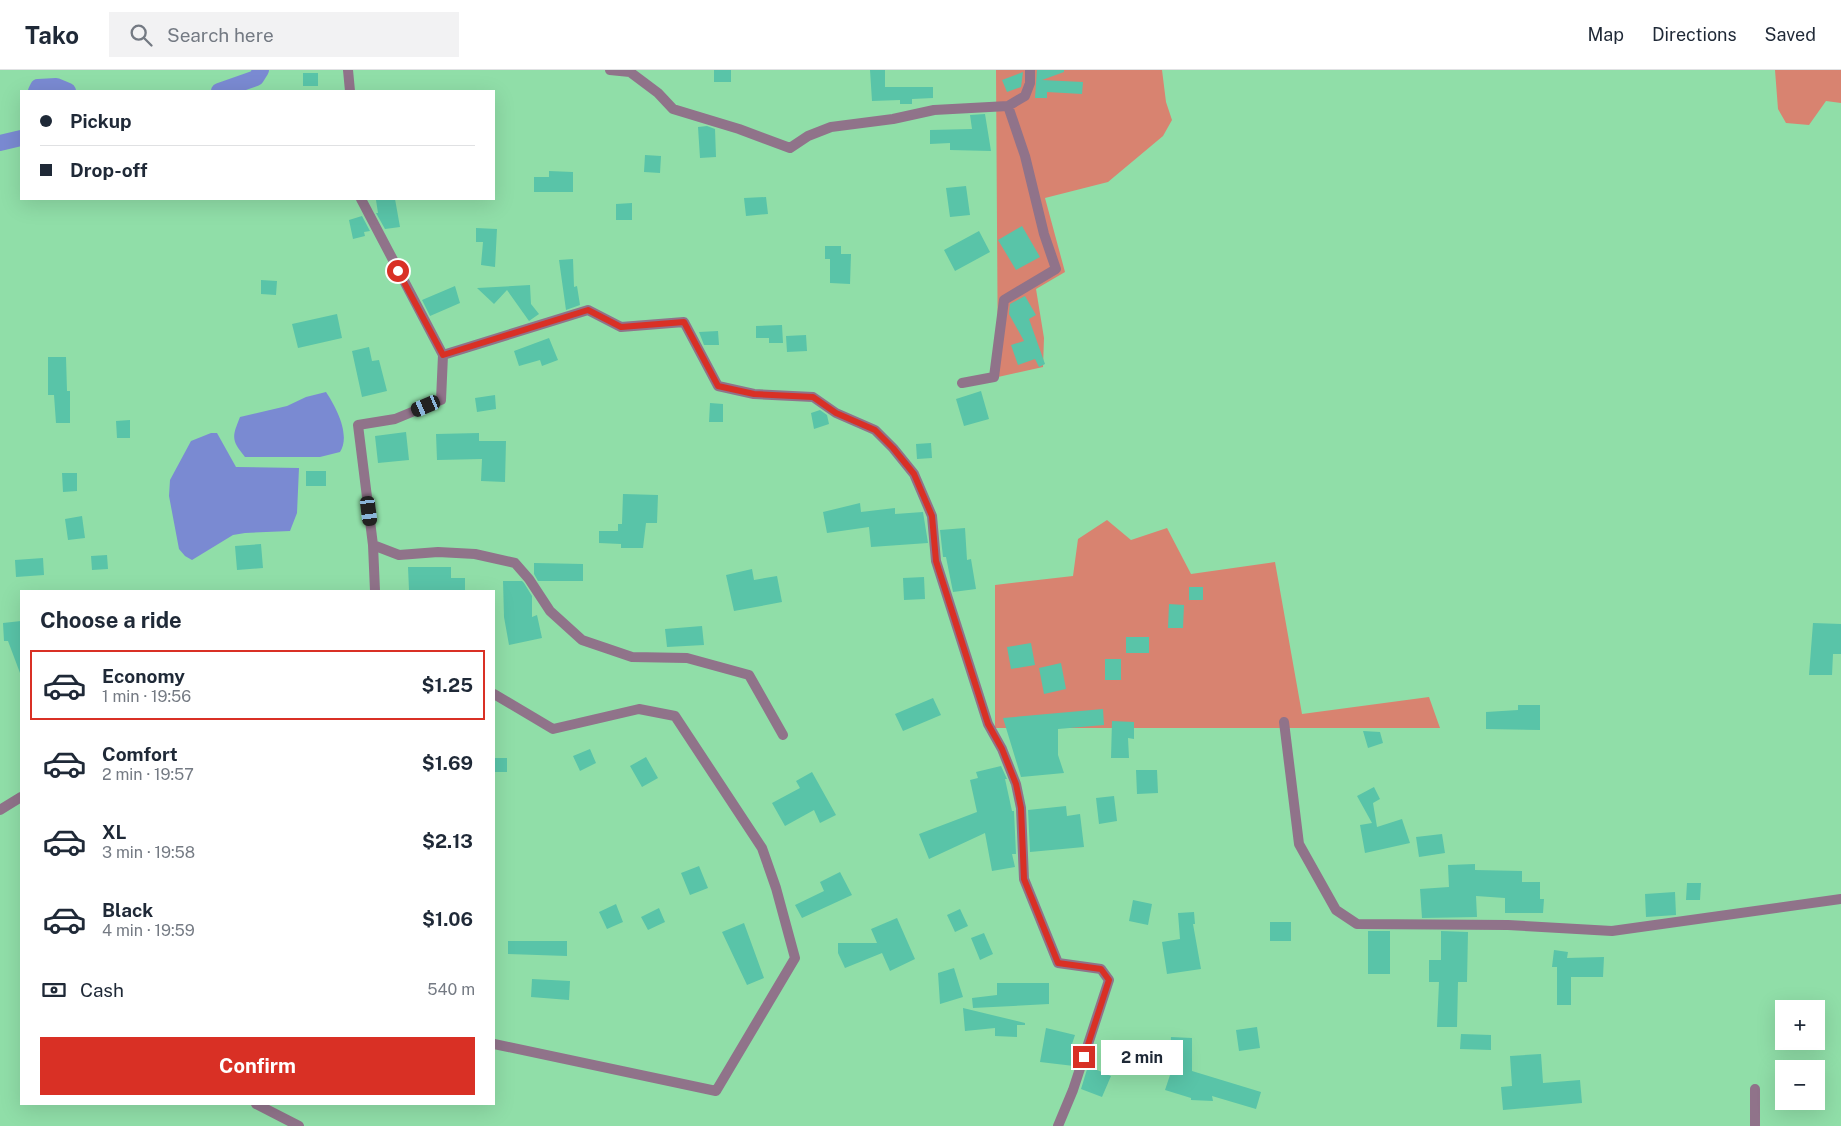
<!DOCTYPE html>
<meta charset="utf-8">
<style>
body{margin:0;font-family:"Public Sans",sans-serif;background:#f2f2f3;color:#1f2937;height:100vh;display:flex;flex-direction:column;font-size:19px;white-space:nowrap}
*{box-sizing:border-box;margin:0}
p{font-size:16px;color:#747a83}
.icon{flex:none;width:28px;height:28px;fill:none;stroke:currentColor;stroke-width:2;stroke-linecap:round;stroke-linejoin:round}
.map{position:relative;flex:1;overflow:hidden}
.side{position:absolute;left:20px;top:520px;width:475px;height:515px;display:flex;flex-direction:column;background:#fff;border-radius:0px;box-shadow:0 5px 20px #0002}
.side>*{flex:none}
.banner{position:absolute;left:20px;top:20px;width:475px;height:110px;border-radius:0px;box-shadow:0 5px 20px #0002;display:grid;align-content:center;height:110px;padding:0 20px;background:#fff}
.fabs{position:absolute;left:1775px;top:930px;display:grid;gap:10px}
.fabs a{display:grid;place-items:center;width:50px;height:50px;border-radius:0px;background:#fff;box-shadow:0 5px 20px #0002;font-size:25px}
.end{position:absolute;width:22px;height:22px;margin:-11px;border:6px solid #d93025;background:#fff;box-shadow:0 0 0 2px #fff}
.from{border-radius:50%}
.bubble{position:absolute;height:35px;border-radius:0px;background:#fff;box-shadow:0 5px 20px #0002;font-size:16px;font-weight:700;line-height:35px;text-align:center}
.car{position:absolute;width:15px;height:30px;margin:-15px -8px;border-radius:6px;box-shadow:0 0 4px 1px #0007;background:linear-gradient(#222 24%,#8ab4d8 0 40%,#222 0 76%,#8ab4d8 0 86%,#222 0)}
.banner b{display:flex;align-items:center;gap:18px;height:48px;font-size:19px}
.banner b+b{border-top:1px solid #e0e1e3}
.banner i{width:12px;height:12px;background:#1f2937}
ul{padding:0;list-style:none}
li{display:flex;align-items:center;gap:15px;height:70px;margin:0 10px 8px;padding:0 10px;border:2px solid transparent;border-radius:0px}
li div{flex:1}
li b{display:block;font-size:19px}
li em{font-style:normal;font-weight:700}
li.selected{border-color:#d93025}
li>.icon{width:45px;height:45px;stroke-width:1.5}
h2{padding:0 20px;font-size:22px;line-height:60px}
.pay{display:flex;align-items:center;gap:12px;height:55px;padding:0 20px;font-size:19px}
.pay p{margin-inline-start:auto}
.cta{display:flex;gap:10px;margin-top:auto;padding:10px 20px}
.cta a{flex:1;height:58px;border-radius:0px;background:#d93025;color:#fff;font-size:20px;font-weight:700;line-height:58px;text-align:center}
header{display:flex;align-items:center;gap:30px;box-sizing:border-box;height:70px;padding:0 25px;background:#fff;border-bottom:1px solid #e0e1e3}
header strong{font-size:24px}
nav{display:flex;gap:28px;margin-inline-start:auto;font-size:18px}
.search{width:350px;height:45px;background:#f2f2f3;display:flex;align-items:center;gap:12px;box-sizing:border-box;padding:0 18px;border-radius:0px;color:#747a83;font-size:19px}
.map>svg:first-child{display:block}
</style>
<header>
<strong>Tako</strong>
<div class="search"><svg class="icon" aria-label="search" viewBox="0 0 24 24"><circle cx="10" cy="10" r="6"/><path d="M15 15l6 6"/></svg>Search here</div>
<nav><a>Map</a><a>Directions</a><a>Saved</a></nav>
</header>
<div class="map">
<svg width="1841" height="1056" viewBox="0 0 1841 1056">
<rect width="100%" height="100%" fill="#90dea8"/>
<path fill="#d88370" d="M996 0H1162L1166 32 1172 50 1163 66 1108 112 1045 128 1065 202 1036 219 1044 268 1043 297 998 307Z
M1775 0H1841V33L1826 31 1809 55 1786 53 1778 39Z
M1107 450 1131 470 1167 458 1191 504 1275 492 1302 644 1429 627 1440 658H995V515L1073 506 1078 469Z"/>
<path fill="#7a8ad2" d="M326 322C336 337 351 365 340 382L320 387H245C231 370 232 367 240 347L287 336 306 327Z
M211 363H217L236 397 299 398 297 443 290 461 245 463 233 465 192 490 185 486 179 479 169 426 170 410 191 371Z"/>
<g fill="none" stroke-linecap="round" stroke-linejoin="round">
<path stroke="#7a8ad2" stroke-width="16" d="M36 21 38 17 56 16 68 21
M219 21 256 8 261 0
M0 73 21 68"/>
</g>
<path fill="#59c4a8" d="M714 0H731V12H714Z
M870 0H885V17H933V28L912 29V34H900V30L872 31Z
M1037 0H1064V2L1042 10 1083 12 1082 24 1047 22V28H1035Z
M1023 2 1021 17 1007 22 1002 10Z
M303 3H318V16H303Z
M985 44 991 81 950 80V73L930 74V60L972 59 970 45Z
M707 56 715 59 716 87 700 88 698 57Z
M645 85 661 86 660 103 644 102Z
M549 101 573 102V122H534V107H549Z
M966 116 970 145 950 147 946 118Z
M766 127 768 144 746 146 744 128Z
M395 129 400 157 385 159 376 143H378L376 130Z
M632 133V150H616V134Z
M362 146 370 161 364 162 365 166 353 169 349 150Z
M1022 156 1040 187 1016 200 998 170Z
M476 158 497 159 495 197 481 195 483 172H476Z
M979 161 990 182 955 201 944 180Z
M825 176H841V184H851L850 214 830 213V189H825Z
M573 189 574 217 577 216 580 235 566 240 559 190Z
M261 210 277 211 276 225 261 224Z
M530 215 531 234 539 244 529 251 507 220 494 234 477 218Z
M455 216 460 233 430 246 422 230Z
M1025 226 1036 245 1029 249 1045 294 1039 297 1035 289 1018 295 1011 275 1024 271 1009 244 1010 234Z
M337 244 342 268 298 278 292 254Z
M782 255 783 273H769V268H756V256Z
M718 261 719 275H704L699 262Z
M806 265 807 281 787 282 786 266Z
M549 268 558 290 542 296 540 290 519 296 514 281Z
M369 277 372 291 379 290 387 321 362 327 352 281Z
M48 287H66L67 321H70V353H56L54 325H48Z
M981 321 989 349 964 356 956 329Z
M495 325 496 339 477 342 475 328Z
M710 333 723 334V352H709Z
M820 340 827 345 829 354 814 359 811 343Z
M130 350V368H117L116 351Z
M406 362 409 390 378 393 375 366Z
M479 363V371H506L505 412 481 411 482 389 437 390 436 364Z
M931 373 932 388 917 389 916 374Z
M306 401H326V416H306Z
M62 403H77V421L63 422Z
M623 424 658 425 657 453H646L643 478H621V474L599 473V461H618V454H622Z
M860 433 861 442 895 438V444L923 442 928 473 871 477 869 457 827 463 823 442Z
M82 446 85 468 68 470 65 449Z
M965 458 967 490 971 489 976 519 953 522 946 487H943L940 460Z
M261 474 263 498 237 500 235 476Z
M107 485 108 499 92 500 91 486Z
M43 488 44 505 16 507 15 490Z
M534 493 583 494V511H538L534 504Z
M408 497H451V508H465V521L409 520Z
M752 499 754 510 777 506 782 532 734 541 726 505Z
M924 507 925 529 904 530 903 508Z
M503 511H522L524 513 532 526V547L537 545 542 568 509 575 504 547Z
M1189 517H1203V530H1189Z
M1169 534 1184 535 1183 558H1168Z
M21 551V603H20L8 571H4L3 553Z
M1813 553 1841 554V584H1833L1832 605H1809Z
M702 556 704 575 667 577 665 559Z
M1126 567H1149V583H1126Z
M1031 573 1035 595 1011 599 1007 577Z
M1105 589H1121V610H1105Z
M1061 593 1066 619 1044 624 1039 598Z
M933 628 941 645 903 661 895 644Z
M1518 635H1540V660L1486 659V642L1518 640Z
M1103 639 1104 655 1058 659V685L1064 703 1021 707 1003 648Z
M1112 651 1134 652V669L1128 668 1129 688H1111Z
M1363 661 1380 662 1383 673 1368 678Z
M590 679 596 693 580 701 573 686Z
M646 687 658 708 642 717 630 696Z
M494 688H507V702H494Z
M1001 696 1007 709H1005L1012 741H1014L1016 784H1012L1015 797 992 801 985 763 929 789 919 764 977 742 970 710 978 708 976 702Z
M1136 700H1157L1158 723 1137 724Z
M812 702 836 745 820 753 814 740 785 756 772 733 800 718 796 711Z
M1374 717 1380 729 1373 733 1377 757 1402 749 1410 773 1365 783 1360 755 1372 753 1357 726Z
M1114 726 1117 751 1099 754 1096 728Z
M1066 736 1067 746 1080 744 1084 777 1030 782 1028 740Z
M1442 764 1445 783 1419 787 1416 767Z
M1475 794V800L1522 801V812H1540V829H1544L1543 843H1505V828L1476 826 1477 847 1422 848 1420 819 1449 817 1448 795Z
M699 796 708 818 690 825 681 803Z
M840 802 852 825 802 848 795 835 824 821 820 812Z
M1687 813H1701L1700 830H1686Z
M1675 822 1676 845 1646 847 1645 824Z
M1133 830 1152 834 1148 855 1129 851Z
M616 834 623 852 607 859 599 842Z
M659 838 665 852 648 860 641 847Z
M960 839 968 856 955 862 947 845Z
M1194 842 1195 854H1193L1201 899 1167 904 1162 872 1180 869 1178 843Z
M897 848 915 889 890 901 882 883 845 898 838 883V873H877L871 859Z
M1270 852H1291V871H1270Z
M744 853 764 908 747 915 722 862Z
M1368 861H1390V904H1368Z
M1441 861 1468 862 1467 912H1458L1457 957H1437L1439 912H1429V890H1441Z
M984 863 993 884 980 890 971 868Z
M508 871H567V886L508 884Z
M1554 880 1568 882 1567 888 1604 887 1603 907H1571V935H1557V897H1552Z
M954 898 963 927 940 934 938 903Z
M532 909 570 911 569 930 531 927Z
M997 913H1049V934L973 938 972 928 997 925Z
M963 938 1025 953V955H1017V967L995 966V958L965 961Z
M1257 957 1260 978 1239 981 1236 960Z
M1046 958 1075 965 1071 977 1079 979 1074 996 1040 992Z
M1461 964 1491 965V980L1460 979Z
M1171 967 1192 968V1001L1261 1022 1256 1039 1212 1026 1213 1031 1191 1030V1028L1165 1020 1176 987 1170 986Z
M1541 984 1543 1013 1580 1010 1582 1033 1503 1040 1501 1017 1512 1016 1510 986Z
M1088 996 1111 1006 1102 1027 1081 1019Z"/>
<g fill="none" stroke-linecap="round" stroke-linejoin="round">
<path stroke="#90738a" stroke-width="10" d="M348 0 350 21
M610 0 630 2 658 23 673 39 739 59 790 78 808 66 831 57 893 49 934 40 1008 36
M361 129 443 285 588 240 621 257 684 252 718 316 754 324 813 327 836 343 875 360 893 378 914 404 932 446 936 491 988 654 1002 679 1016 714 1021 738 1024 809 1058 893 1101 899 1109 910 1073 1020 1058 1056
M962 313 994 307 1004 230 1056 199 1044 164 1025 86 1008 36 1025 26 1030 13V0
M373 475 399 485 438 482 475 484 515 493 529 509 550 541 582 570 632 587 687 588 749 605 783 665
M375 521 373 475 358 355 395 349 441 330 443 285
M494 624 553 659 639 639 675 646 762 778 776 818 795 888 716 1021 494 974
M1284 652 1299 774 1336 840 1357 854 1508 855 1612 861 1841 829
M0 740 21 727
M256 1034 299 1056
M1755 1056V1019"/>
</g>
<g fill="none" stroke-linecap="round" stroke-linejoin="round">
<path stroke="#d93025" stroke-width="6" d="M398 201 443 285 588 240 621 257 684 252 718 316 754 324 813 327 836 343 875 360 893 378 914 404 932 446 936 491 988 654 1002 679 1016 714 1021 738 1024 809 1058 893 1101 899 1109 910 1084 987"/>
</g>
</svg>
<div class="fabs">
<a>+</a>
<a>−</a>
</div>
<i class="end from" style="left:398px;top:201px"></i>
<i class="end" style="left:1084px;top:987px"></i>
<div class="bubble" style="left:1101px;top:970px;width:82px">2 min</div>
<i class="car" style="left:426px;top:336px;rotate:247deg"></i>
<i class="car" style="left:369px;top:441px;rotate:173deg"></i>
<div class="banner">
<b><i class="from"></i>Pickup</b>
<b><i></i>Drop-off</b>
</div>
<section class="side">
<h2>Choose a ride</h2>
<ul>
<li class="selected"><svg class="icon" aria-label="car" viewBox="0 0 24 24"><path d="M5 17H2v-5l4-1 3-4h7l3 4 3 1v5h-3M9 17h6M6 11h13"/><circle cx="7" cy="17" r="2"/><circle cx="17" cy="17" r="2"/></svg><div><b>Economy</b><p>1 min · 19:56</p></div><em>$1.25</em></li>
<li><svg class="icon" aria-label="car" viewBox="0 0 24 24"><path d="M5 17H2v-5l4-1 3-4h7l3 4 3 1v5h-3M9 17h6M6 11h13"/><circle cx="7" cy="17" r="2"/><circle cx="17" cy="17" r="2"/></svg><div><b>Comfort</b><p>2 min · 19:57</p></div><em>$1.69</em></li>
<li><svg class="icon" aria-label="car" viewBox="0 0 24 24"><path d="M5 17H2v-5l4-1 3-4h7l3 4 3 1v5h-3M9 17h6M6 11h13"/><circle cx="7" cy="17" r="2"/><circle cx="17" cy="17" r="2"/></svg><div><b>XL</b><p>3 min · 19:58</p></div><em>$2.13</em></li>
<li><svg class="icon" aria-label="car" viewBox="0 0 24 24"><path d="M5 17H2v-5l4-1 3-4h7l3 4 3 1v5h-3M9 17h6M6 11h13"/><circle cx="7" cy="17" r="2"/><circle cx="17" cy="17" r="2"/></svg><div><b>Black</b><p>4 min · 19:59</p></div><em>$1.06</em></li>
</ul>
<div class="pay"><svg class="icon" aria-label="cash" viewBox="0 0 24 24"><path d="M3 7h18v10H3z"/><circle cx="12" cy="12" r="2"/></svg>Cash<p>540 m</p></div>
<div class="cta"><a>Confirm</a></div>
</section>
</div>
